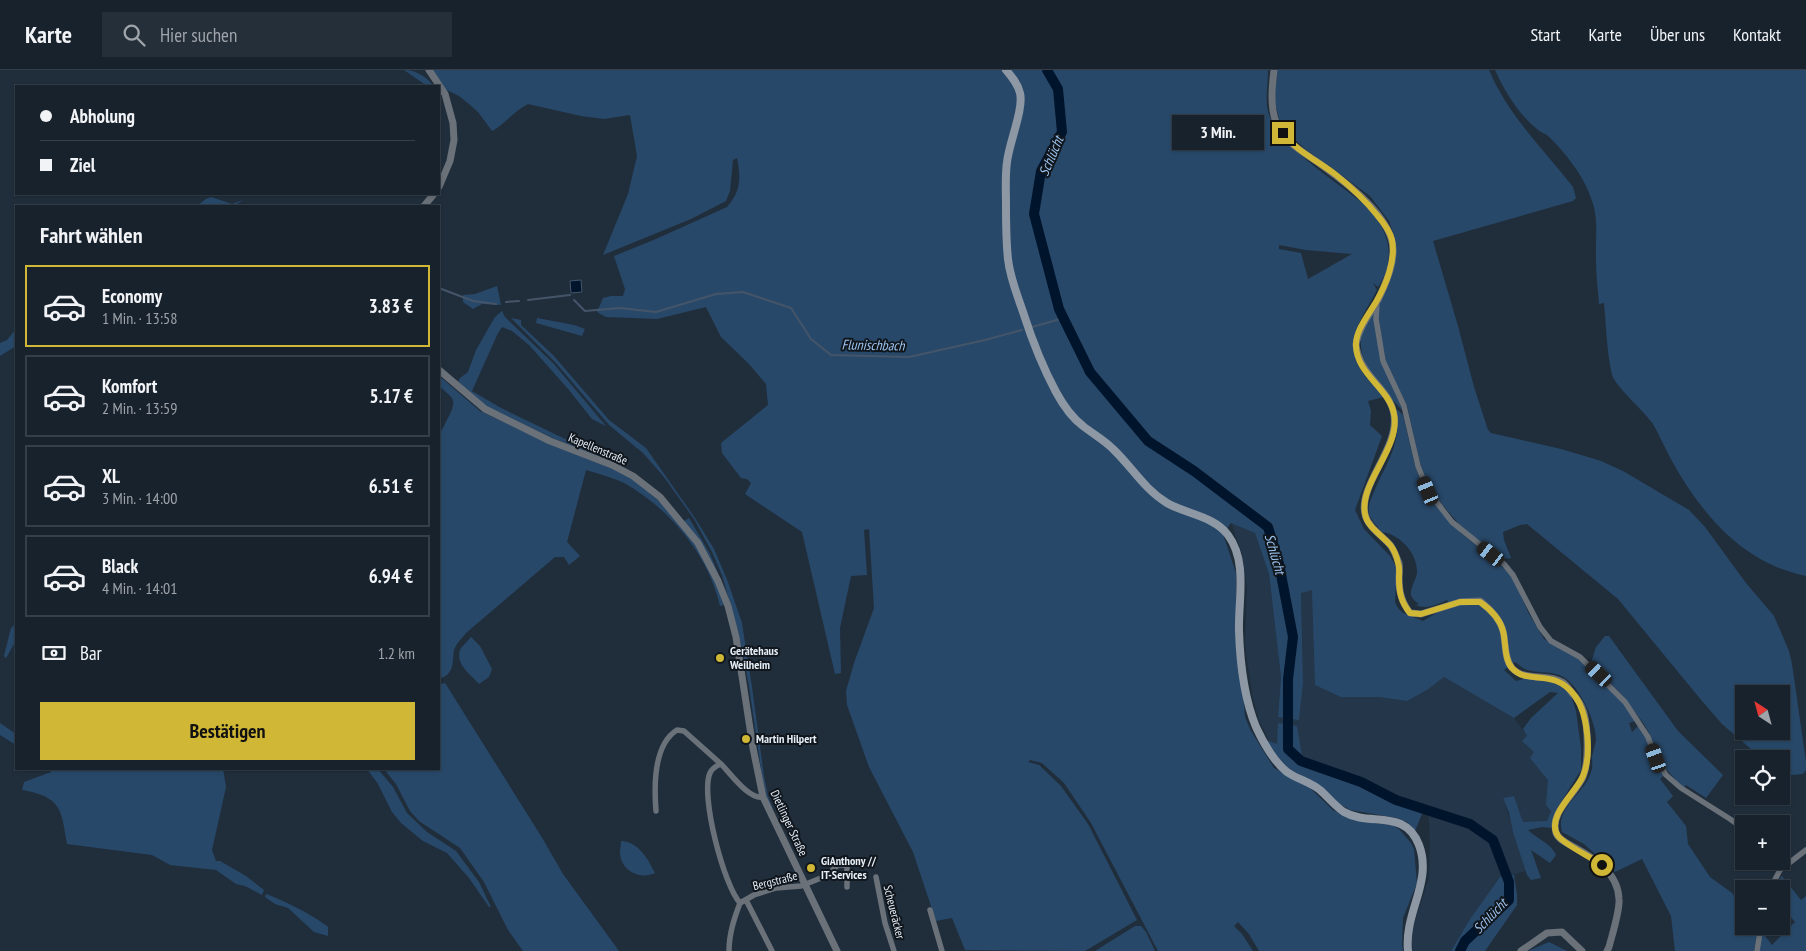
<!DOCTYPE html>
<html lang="de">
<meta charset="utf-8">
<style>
body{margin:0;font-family:"PT Sans Narrow",sans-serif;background:#252f39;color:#f1f3f6;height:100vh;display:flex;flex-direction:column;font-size:19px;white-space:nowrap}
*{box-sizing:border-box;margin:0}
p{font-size:16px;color:#9fa4aa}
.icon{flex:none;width:28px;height:28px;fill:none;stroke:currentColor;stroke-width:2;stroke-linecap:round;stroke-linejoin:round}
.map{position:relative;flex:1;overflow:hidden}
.details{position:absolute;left:15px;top:135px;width:425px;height:565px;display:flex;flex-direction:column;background:#18222d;border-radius:0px;box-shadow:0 1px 4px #0004,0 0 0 1px #363f49}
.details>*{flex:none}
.guide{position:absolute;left:15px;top:15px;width:425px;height:110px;border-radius:0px;box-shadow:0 1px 4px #0004,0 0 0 1px #363f49;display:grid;align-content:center;height:110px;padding:0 25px;background:#18222d}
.needle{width:32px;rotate:324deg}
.tools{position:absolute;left:1735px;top:615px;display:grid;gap:10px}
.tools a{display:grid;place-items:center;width:55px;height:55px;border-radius:0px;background:#18222d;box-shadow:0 1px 4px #0004,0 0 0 1px #363f49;font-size:25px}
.end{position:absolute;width:22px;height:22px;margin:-11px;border:6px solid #d0b736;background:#111;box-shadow:0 0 0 2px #111}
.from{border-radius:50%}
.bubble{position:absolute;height:35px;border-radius:0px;background:#18222d;box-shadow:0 1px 4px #0004,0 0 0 1px #363f49;font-size:16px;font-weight:600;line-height:35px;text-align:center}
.car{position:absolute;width:15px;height:30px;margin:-15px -8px;border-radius:6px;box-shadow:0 0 4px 1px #0007;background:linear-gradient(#222 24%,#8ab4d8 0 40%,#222 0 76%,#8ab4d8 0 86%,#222 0)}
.guide b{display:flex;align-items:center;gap:18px;height:48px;font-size:19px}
.guide b+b{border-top:1px solid #363f49}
.guide i{width:12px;height:12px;background:#f1f3f6}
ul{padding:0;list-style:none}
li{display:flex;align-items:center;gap:15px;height:82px;margin:0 10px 8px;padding:0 15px;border:2px solid #363f49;border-radius:0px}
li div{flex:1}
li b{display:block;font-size:19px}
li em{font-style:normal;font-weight:600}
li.on{border-color:#d0b736}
li>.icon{width:45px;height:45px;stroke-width:1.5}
h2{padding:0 25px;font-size:22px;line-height:60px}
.pay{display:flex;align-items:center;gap:12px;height:55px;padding:0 25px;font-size:19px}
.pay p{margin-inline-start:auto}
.action{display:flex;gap:10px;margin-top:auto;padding:10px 25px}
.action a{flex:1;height:58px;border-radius:0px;background:#d0b736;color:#111;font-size:20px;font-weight:600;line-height:58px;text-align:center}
header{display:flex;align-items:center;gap:30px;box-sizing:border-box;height:70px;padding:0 25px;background:#18222d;border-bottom:1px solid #363f49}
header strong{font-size:24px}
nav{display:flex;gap:28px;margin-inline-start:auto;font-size:18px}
.search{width:350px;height:45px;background:#252f39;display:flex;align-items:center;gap:12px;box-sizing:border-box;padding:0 18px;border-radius:0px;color:#9fa4aa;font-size:19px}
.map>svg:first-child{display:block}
</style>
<header>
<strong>Karte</strong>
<div class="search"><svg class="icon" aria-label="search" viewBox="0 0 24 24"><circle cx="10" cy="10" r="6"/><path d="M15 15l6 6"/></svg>Hier suchen</div>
<nav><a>Start</a><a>Karte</a><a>Über uns</a><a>Kontakt</a></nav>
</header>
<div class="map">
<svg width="1806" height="881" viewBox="0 0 1806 881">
<rect width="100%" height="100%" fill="#202e3c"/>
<path fill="#24364a" d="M1231 452 1255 463 1269 504 1281 607 1278 647 1303 613 1301 522 1312 520 1379 627 1407 631 1427 620 1444 607 1514 648 1563 714 1547 752H1523L1514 726 1503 728 1526 801 1500 808 1470 849 1451 881H1412L1411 863 1429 808 1430 772 1428 738 1302 686 1269 671 1259 650 1253 628 1245 576 1247 518 1242 484Z"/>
<path fill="#284869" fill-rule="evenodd" d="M404 0C417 0 426 7 434 16H427Z
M432 0H1268C1268 14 1265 29 1268 42 1278 77 1342 115 1370 139 1389 163 1397 189 1378 217L1373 213 1377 220C1363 247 1343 269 1361 300 1367 310 1377 319 1384 327L1368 331 1371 341 1370 355 1382 366 1355 440 1364 459 1390 486 1397 498 1395 532 1398 538 1403 543 1423 551 1450 535 1447 530C1438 534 1426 540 1416 535L1419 534C1416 532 1412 529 1411 525 1410 518 1416 510 1417 503 1418 484 1400 464 1382 462 1378 457 1370 449 1369 443 1367 435 1373 425 1376 417 1388 391 1402 371 1396 341L1398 340 1403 345 1414 391 1422 417 1439 439 1462 464 1513 506 1528 542 1544 569 1587 594 1624 633 1635 651 1629 653 1632 662 1638 656 1646 667 1664 705 1660 709 1673 726 1667 732 1686 756 1688 774 1710 807 1732 823 1744 839V856H1755L1758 860 1754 881H1675L1671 846 1642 789 1615 802 1584 774 1562 762C1555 737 1585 724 1591 702 1593 698 1592 692 1592 687 1593 681 1596 674 1596 668 1595 650 1580 618 1565 608 1553 600 1541 604 1528 600 1523 599 1519 595 1515 592L1504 600 1516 611 1527 608 1556 611 1570 623 1576 641 1581 678V700L1556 740 1551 758 1542 757 1528 760C1537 769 1551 773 1556 785L1550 793 1531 780 1541 808 1531 810 1527 805 1513 762 1509 743 1503 728 1514 726 1523 752 1547 751 1551 741 1546 735 1548 710 1530 688 1534 682 1522 671 1527 666 1523 659 1531 648 1558 623 1550 622 1514 648 1444 607 1427 620 1407 631 1379 627H1341L1315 615 1312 520 1301 523 1303 613 1299 650 1278 647 1281 607 1269 504 1255 463 1231 453 1223 464 1236 503 1237 552 1245 647 1251 661 1274 698 1310 718 1333 740 1346 747 1363 752 1392 755 1399 759 1411 773 1414 779 1417 813 1403 848 1402 874 1403 881H1259L1249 864 1238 852 1234 856 1242 864 1253 881H1158L1091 753 1064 713 1042 693 1030 690 1028 692 1039 695 1061 716 1088 754 1137 850 1085 881 965 880 952 848 936 851 913 782 869 697 847 635 846 621 854 593 874 538 869 459 864 460 867 505 851 506 840 558 841 603 835 604 802 462 745 424 751 413 747 409 741 408 722 383 721 373 768 335 766 314 749 294 721 267 706 237 657 249 606 247 597 242 603 228 611 226H623L625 219 614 186 656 169 727 137C741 121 741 108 737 88L733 90 730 121 726 131 691 149 603 185 628 124 637 86 630 45 604 49 581 46 528 34C514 41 505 54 492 61L478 42 469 34 459 26 445 19ZM1279 175 1306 180 1352 184 1308 209 1301 183 1279 179Z
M1277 0H1489C1509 47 1543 78 1573 117L1576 128 1573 131 1433 171 1458 256 1474 317 1488 360 1491 363 1561 379 1601 391 1623 401 1689 440 1705 457 1746 513 1774 546 1789 581 1792 594 1806 692V700L1803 704 1781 706V689H1752L1751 679 1722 654 1702 631 1618 529 1527 454 1520 455 1503 462 1504 470 1511 488 1502 489 1467 462 1458 453 1435 426 1428 414 1420 393 1407 336 1386 293 1378 250 1379 237 1396 185 1394 165 1389 151 1370 126 1304 78 1287 62 1279 49 1275 31ZM1744 624H1781V661H1744Z
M1495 0H1806V506C1744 494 1701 444 1672 391 1665 379 1660 366 1653 354 1645 342 1615 316 1612 305 1607 284 1606 255 1604 233L1599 234C1598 220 1596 206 1596 192 1595 172 1599 150 1592 131 1585 107 1565 82 1547 65 1544 63 1540 62 1537 59 1519 45 1504 20 1495 0Z
M211 127 232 134 243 130 234 136H197L206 129Z
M497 216 501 235 482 234 473 239 463 232V225L475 224Z
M1374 238C1374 277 1389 305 1403 341 1384 320 1352 290 1363 259 1366 252 1371 245 1374 238Z
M502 241 505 247 553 293 606 356 592 349 569 320 529 275 512 261 502 257 498 263 472 321 501 338 615 393 555 369 486 337 457 314 460 308 468 302 476 280 495 247Z
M511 248 521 250V255L554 286 609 350 646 378 695 448 714 479 728 512 742 553 752 617 764 706 768 726 773 739H771L767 728 762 706 749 616 739 565 722 505 712 482 694 449 664 407 643 383 609 355 555 292Z
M537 248 574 255 585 259 582 266 536 253Z
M16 259V276L0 286V273L7 270Z
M439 306 480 341 551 374 613 399 633 409 659 431 680 454 698 479 717 515 724 535 720 536C709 486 671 440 626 414 614 408 599 404 586 400L567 472 580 486 569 495 564 487H555L466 563C462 568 456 574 454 580 452 591 455 602 442 608L439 603V363C444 358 445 353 449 346 458 328 452 328 439 316Z
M689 448 710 484 718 503 717 504 700 473 684 451Z
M14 555V574L6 588 4 586 11 558Z
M1605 566H1609L1678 661 1723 705 1706 728 1686 715 1683 718 1660 692 1650 665 1644 654 1622 625 1591 593 1596 577Z
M471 567 480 576 492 599 489 607 479 614C471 605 455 594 460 580 462 576 468 571 471 567Z
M439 611 441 614 445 613 541 766 563 804 619 881H523L508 860 484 812 460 778 419 751 410 741 396 714 384 699H439Z
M0 653 16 664V675L0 665Z
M1278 653 1297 656 1302 686 1370 713 1424 739 1415 761 1407 752 1397 748 1350 740 1340 734 1315 713 1282 695 1266 672 1269 671 1277 674Z
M50 699H223L226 717 212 780 216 791H220L246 806 264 820 262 825 245 816 236 814 216 800 170 795 152 785 67 774C61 738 61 727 22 720L24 712 51 702Z
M367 699H378L393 717 407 743 427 762 456 781 479 812 491 837H489L469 808 447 783 423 771 401 753 392 742 378 714Z
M621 771C639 772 648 789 655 803 640 810 621 801 620 783 620 779 621 775 621 771Z
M1514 805 1517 825V835L1485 881H1451L1470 849 1500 807Z
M1782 806 1801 830 1806 826V881H1759L1762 862 1772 875 1795 852 1781 836V819H1772L1775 814Z
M266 824C281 829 315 846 328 857V866L314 862 288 838 275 834 265 827Z
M1135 856H1141L1146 862 1155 881H1095Z
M1549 872 1567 881H1528Z"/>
<path fill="#00142c" stroke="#455569" d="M581 210 582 222 571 223 570 211Z"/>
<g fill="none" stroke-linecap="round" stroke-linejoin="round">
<path stroke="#455569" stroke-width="2" d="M439 218 473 231 496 234
M528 230 570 225
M574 230 585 241 620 238 656 242 716 224 743 222 791 238 811 269 831 285 909 287 985 270 1022 260
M506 232 519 231
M1032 257 1064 248"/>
<path stroke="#00142c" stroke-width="10" d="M1047 0 1058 19 1062 62 1041 101 1034 144 1059 239 1090 302 1148 371 1194 401 1268 457 1279 494 1293 567 1288 609V679L1301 691 1361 712 1396 730 1470 754 1493 770 1509 812V830L1465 871 1460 881"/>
<path stroke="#6a7179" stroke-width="5.5" d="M1377 232 1376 249 1383 291 1404 336 1418 396 1428 421 1452 452 1504 494 1513 505 1540 557 1551 571 1580 587 1625 632 1648 667 1656 688 1666 705 1681 718 1730 749 1744 759
M656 741C654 716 653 675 677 660L684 661 721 694
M1773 791 1780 800
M876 807 885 853 894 881
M1770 819 1780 800 1806 780
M746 830 772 881
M740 833C724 816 700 725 710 703 712 698 716 696 721 694 731 704 749 730 763 727
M930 840 942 881
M729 881C729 864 734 849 740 833L754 825 776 818 801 816 826 806 838 795H847V817
M1757 881 1761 856"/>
<path stroke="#6a7179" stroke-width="7" d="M429 0 445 24 453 53 454 70 450 91 439 117
M1274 0C1272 17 1270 36 1276 52 1282 70 1301 81 1316 91 1342 110 1381 137 1391 168 1398 187 1386 213 1378 230 1370 244 1359 257 1356 274 1356 277 1357 281 1358 284 1366 310 1391 321 1394 345 1399 378 1358 416 1365 444 1368 458 1383 466 1391 476 1394 481 1397 488 1399 493 1400 498 1399 504 1399 508 1399 523 1402 532 1410 543L1421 544 1460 532 1480 531C1490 539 1500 549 1503 561 1506 572 1504 589 1512 598 1525 612 1547 603 1562 612 1566 614 1569 619 1572 623 1577 628 1582 636 1584 643 1588 658 1589 692 1583 707 1575 725 1550 741 1556 763 1559 770 1568 774 1574 777 1594 788 1618 802 1619 829 1620 841 1612 865 1609 877L1607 881
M424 136 434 124
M439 300 485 339 550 371 612 395 633 406 660 427 698 473 718 511 728 536 736 567 753 678 763 727 837 881
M1521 881 1547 863 1562 862 1582 881"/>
<path stroke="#8d98a4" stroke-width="8" d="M1006 0C1012 7 1018 14 1020 23 1024 39 1009 73 1007 92 1005 106 1006 121 1006 135 1006 153 1006 171 1008 189 1010 208 1017 224 1023 242 1032 270 1042 296 1056 322 1063 335 1071 347 1083 356 1093 364 1104 370 1113 379 1132 397 1144 419 1167 433 1186 444 1214 446 1228 465 1248 492 1238 530 1239 561 1240 592 1244 628 1256 657 1263 672 1273 691 1287 702 1297 709 1310 712 1320 720 1328 727 1335 736 1344 742 1370 757 1405 738 1419 775 1433 812 1404 842 1408 881"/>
</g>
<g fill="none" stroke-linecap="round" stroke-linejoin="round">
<path stroke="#d0b736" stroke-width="6" d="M1283 63C1296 81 1318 91 1336 105 1351 117 1365 130 1377 145 1383 152 1390 161 1392 170 1396 190 1386 215 1376 232 1369 244 1355 261 1356 276 1357 305 1389 318 1394 344 1401 378 1359 412 1365 444 1367 457 1383 466 1391 476 1394 480 1397 488 1398 493 1400 498 1399 503 1399 508 1399 522 1401 532 1410 543L1421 544 1460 532H1480C1490 539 1500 549 1503 561 1506 572 1504 589 1512 598 1528 616 1554 597 1575 626 1588 644 1592 685 1583 706 1576 723 1545 747 1558 766 1565 775 1591 787 1602 795"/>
</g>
<g fill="#d0b736" stroke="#10161c" stroke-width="2">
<circle cx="720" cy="588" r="5"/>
<circle cx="746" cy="669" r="5"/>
<circle cx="811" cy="798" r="5"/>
</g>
<g text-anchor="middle" stroke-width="4" stroke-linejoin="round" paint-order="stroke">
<g font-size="12" fill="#e5eef7" stroke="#10161c">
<text transform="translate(598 379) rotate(23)" y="4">Kapellenstraße</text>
<text transform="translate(789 753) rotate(65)" y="4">Dietlinger Straße</text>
<text transform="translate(775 811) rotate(-14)" y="4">Bergstraße</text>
<text transform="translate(894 842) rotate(76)" y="4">Scheueräcker</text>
</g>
<g font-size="12" font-weight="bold" fill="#e5eef7" stroke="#10161c" text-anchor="start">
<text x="730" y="585">Gerätehaus<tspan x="730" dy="14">Weilheim</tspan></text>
<text x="756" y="673">Martin Hilpert</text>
<text x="821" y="795">GiAnthony //<tspan x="821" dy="14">IT-Services</tspan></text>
</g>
<g font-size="14" font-style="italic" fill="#9dc5f1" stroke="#10161c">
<text transform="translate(1051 86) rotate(-67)" y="5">Schlücht</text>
<text transform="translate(873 275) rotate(1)" y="5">Flunischbach</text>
<text transform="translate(1275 484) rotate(74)" y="5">Schlücht</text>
<text transform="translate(1490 846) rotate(-46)" y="5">Schlücht</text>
</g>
</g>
</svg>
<div class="tools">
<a><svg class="needle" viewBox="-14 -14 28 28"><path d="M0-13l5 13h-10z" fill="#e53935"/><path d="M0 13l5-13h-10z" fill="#9fa4aa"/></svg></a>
<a><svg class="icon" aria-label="locate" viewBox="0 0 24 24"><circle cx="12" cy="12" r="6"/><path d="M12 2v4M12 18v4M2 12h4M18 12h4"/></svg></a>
<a>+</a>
<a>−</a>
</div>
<i class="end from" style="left:1602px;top:795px"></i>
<i class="end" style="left:1283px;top:63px"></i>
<div class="bubble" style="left:1172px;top:45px;width:92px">3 Min.</div>
<i class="car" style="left:1428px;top:421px;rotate:337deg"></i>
<i class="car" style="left:1491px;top:484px;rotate:308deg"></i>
<i class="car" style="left:1599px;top:604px;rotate:313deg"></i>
<i class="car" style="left:1656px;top:688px;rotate:341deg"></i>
<div class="guide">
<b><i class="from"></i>Abholung</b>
<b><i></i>Ziel</b>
</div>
<section class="details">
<h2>Fahrt wählen</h2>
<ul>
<li class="on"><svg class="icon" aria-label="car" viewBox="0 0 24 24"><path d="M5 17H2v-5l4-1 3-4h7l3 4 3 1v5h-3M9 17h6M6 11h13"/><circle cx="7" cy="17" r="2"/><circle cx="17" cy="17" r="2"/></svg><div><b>Economy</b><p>1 Min. · 13:58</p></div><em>3.83 €</em></li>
<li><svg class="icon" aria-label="car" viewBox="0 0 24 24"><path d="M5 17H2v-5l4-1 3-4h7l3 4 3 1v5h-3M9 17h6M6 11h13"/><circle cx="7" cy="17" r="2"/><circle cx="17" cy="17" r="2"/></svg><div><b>Komfort</b><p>2 Min. · 13:59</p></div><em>5.17 €</em></li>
<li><svg class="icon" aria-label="car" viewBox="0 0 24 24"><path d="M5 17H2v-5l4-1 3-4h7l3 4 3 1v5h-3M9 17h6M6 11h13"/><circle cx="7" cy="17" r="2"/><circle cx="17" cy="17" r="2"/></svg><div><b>XL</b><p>3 Min. · 14:00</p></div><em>6.51 €</em></li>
<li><svg class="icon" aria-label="car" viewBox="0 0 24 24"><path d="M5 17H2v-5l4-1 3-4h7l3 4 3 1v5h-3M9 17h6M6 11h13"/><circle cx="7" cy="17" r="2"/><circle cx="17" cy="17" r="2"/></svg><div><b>Black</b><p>4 Min. · 14:01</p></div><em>6.94 €</em></li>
</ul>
<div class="pay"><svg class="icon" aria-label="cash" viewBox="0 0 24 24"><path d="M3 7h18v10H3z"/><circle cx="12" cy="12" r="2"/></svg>Bar<p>1.2 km</p></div>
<div class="action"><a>Bestätigen</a></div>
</section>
</div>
